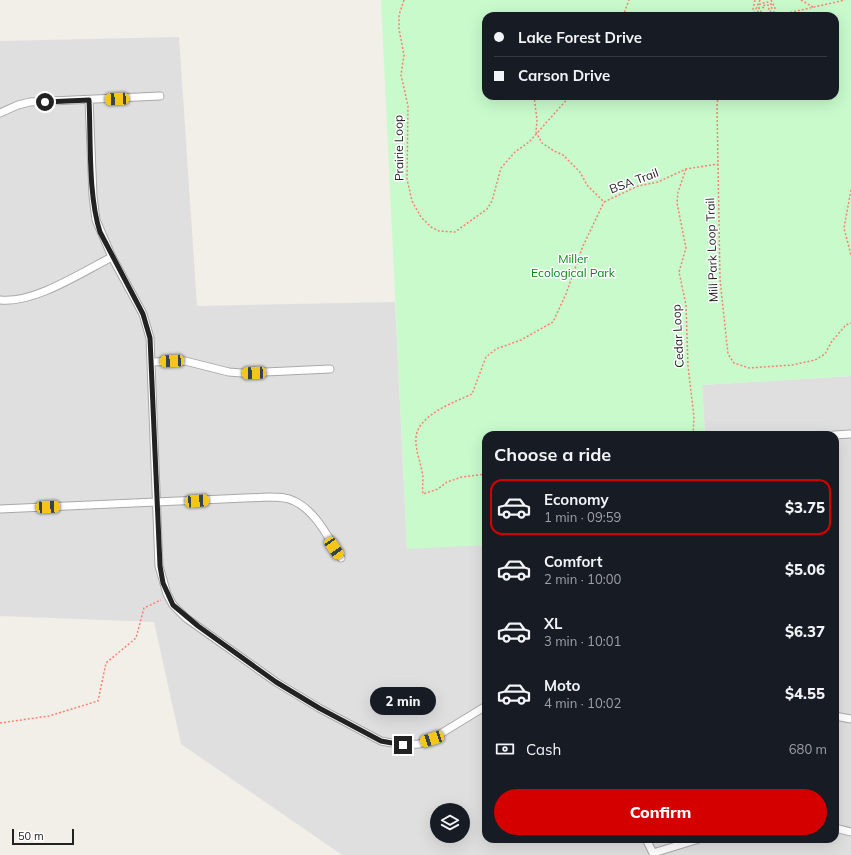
<!DOCTYPE html>
<meta charset="utf-8">
<style>
body{margin:0;font-family:Mulish,sans-serif;background:#242831;color:#f1f3f6;height:100vh;display:flex;flex-direction:column;font-size:15px;white-space:nowrap}
*{box-sizing:border-box;margin:0}
p{font-size:13px;color:#9ea1a6}
.icon{flex:none;width:22px;height:22px;fill:none;stroke:currentColor;stroke-width:2;stroke-linecap:round;stroke-linejoin:round}
.map{position:relative;flex:1;overflow:hidden}
.sheet{position:absolute;left:482px;top:431px;width:357px;height:412px;display:flex;flex-direction:column;background:#171b24;border-radius:12px;box-shadow:0 4px 16px #0002}
.sheet>*{flex:none}
.guide{position:absolute;left:482px;top:12px;width:357px;height:88px;border-radius:12px;box-shadow:0 4px 16px #0002;display:grid;align-content:center;height:88px;padding:0 12px;background:#171b24}
.fabs{position:absolute;left:430px;top:803px;display:grid;gap:8px}
.fabs a{display:grid;place-items:center;width:40px;height:40px;border-radius:50%;background:#171b24;box-shadow:0 4px 16px #0002;font-size:20px}
.scale{position:absolute;left:12px;bottom:10px;width:62px;box-sizing:border-box;padding-left:4px;border:2px solid #222;border-top:0;font-size:11px;line-height:14px;white-space:nowrap;color:#222;-webkit-text-stroke:3px #fff;paint-order:stroke}
.end{position:absolute;width:18px;height:18px;margin:-9px;border:5px solid #222;background:#fff;box-shadow:0 0 0 2px #fff}
.from{border-radius:50%}
.bubble{position:absolute;height:28px;border-radius:14px;background:#171b24;box-shadow:0 4px 16px #0002;font-size:13px;font-weight:800;line-height:28px;text-align:center}
.car{position:absolute;width:12px;height:24px;margin:-12px -6px;border-radius:5px;box-shadow:0 0 3px 1px #0007;background:linear-gradient(#f5c518 24%,#345 0 40%,#f5c518 0 76%,#345 0 86%,#f5c518 0)}
.guide b{display:flex;align-items:center;gap:14px;height:38px;font-size:15px}
.guide b+b{border-top:1px solid #363941}
.guide i{width:10px;height:10px;background:#f1f3f6}
ul{padding:0;list-style:none}
li{display:flex;align-items:center;gap:12px;height:56px;margin:0 8px 6px;padding:0 4px;border:2px solid transparent;border-radius:12px}
li div{flex:1}
li b{display:block;font-size:15px}
li em{font-style:normal;font-weight:800}
li.current{border-color:#d40000}
li>.icon{width:36px;height:36px;stroke-width:1.5}
h2{padding:0 12px;font-size:18px;line-height:48px}
.pay{display:flex;align-items:center;gap:10px;height:44px;padding:0 12px;font-size:15px}
.pay p{margin-inline-start:auto}
.action{display:flex;gap:8px;margin-top:auto;padding:8px 12px}
.action a{flex:1;height:46px;border-radius:24px;background:#d40000;color:#fff;font-size:16px;font-weight:800;line-height:46px;text-align:center}
.map>svg:first-child{display:block}
</style>
<div class="map">
<svg width="851" height="855" viewBox="0 0 851 855">
<rect width="100%" height="100%" fill="#f2efe9"/>
<path fill="#e0dfdf" fill-rule="evenodd" d="M179 37 197 306 395 302 407 548 486 545V839H835V435H705L702 385 851 376V855H342L181 744 154 622 0 616V41ZM437 810H463V836H437Z"/>
<path fill="#c8facc" fill-rule="evenodd" d="M381 0H851V376L702 385 705 435H486V545L407 549ZM486 16H835V96H486Z"/>
<g fill="none" stroke-linecap="round" stroke-linejoin="round">
<defs>
<path id="street" d="M89 100 93 196 96 220 112 257 143 314 150 338 159 566 167 594 173 605 186 618 276 682 319 708 381 741 403 745 419 744 432 739 486 706
M0 113 18 105 30 102 160 96
M0 300C34 304 82 272 112 257
M151 362 185 361 229 372 241 373 330 369
M834 435 851 434
M0 509 269 497C278 497 287 497 294 501 316 511 329 539 341 558
M835 716 851 719
M835 828 851 832
M646 839 654 855
M653 853 699 839"/>
</defs>
<use href="#street" stroke="#a9a9a9" stroke-width="9"/>
<path stroke="#fa8072" stroke-width="1.5" stroke-dasharray="2 2" stroke-linecap="butt" d="M404 0 399 15V29L404 55 401 75 408 106 407 179 412 201 421 217 431 227 439 231 455 232 487 209 492 201 501 168 515 152 529 142 570 96
M755 0 753 9 756 16
M760 0 756 9 761 16
M771 0 775 8 773 16
M801 0 813 7
M764 8 762 7 765 5H768L769 8 768 13H762L759 9 760 4 767 2 771 4 772 9 768 16
M623 16 629 0
M783 16 788 13 845 0
M534 96 537 120 536 132 542 143 554 151 563 155 580 172 587 185 604 202 638 186 658 182 686 169 718 164
M718 96 717 106 720 279 728 354 734 363 749 368 792 365 815 360 825 354 832 341 846 325 851 323
M686 169 678 192 677 203 686 248 679 272 686 305 688 366 694 417 693 435
M851 190 844 228 851 255
M486 474 462 477 447 482 438 489 423 494C422 489 423 484 423 478 422 465 415 451 416 438 417 415 455 402 472 394L486 357 496 349 521 340 553 322 566 294 583 246 604 202
M0 723 49 716 98 701 106 663 136 638 144 608 161 600"/>
<use href="#street" stroke="#fff" stroke-width="7"/>
</g>
<g fill="none" stroke-linecap="round" stroke-linejoin="round">
<path stroke="#222" stroke-width="5" d="M45 102 89 100C91 140 88 195 100 232L143 314 150 338 160 566 163 583 173 605 198 626 276 682 319 708 381 741 403 745"/>
</g>
<g text-anchor="middle" stroke-width="3" stroke-linejoin="round" paint-order="stroke">
<g font-size="12" fill="#222" stroke="#fff">
<text transform="translate(399 148) rotate(-91)" y="4">Prairie Loop</text>
<text transform="translate(634 181) rotate(-20)" y="4">BSA Trail</text>
<text transform="translate(712 250) rotate(-92)" y="4">Mill Park Loop Trail</text>
<text transform="translate(678 336) rotate(-93)" y="4">Cedar Loop</text>
</g>
<g font-size="12" fill="#0c8416" stroke="#fff">
<text x="573" y="263">Miller<tspan x="573" dy="14">Ecological Park</tspan></text>
</g>
</g>
</svg>
<div class="fabs">
<a><svg class="icon" aria-label="layers" viewBox="0 0 24 24"><path d="M12 4l9 5-9 5-9-5zM3 14l9 5 9-5"/></svg></a>
</div>
<div class="scale">50 m</div>
<i class="end from" style="left:45px;top:102px"></i>
<i class="end" style="left:403px;top:745px"></i>
<div class="bubble" style="left:370px;top:687px;width:66px">2 min</div>
<i class="car" style="left:117px;top:99px;rotate:267deg"></i>
<i class="car" style="left:172px;top:361px;rotate:267deg"></i>
<i class="car" style="left:254px;top:373px;rotate:268deg"></i>
<i class="car" style="left:197px;top:501px;rotate:86deg"></i>
<i class="car" style="left:48px;top:507px;rotate:87deg"></i>
<i class="car" style="left:334px;top:548px;rotate:146deg"></i>
<i class="car" style="left:432px;top:739px;rotate:252deg"></i>
<div class="guide">
<b><i class="from"></i>Lake Forest Drive</b>
<b><i></i>Carson Drive</b>
</div>
<section class="sheet">
<h2>Choose a ride</h2>
<ul>
<li class="current"><svg class="icon" aria-label="car" viewBox="0 0 24 24"><path d="M5 17H2v-5l4-1 3-4h7l3 4 3 1v5h-3M9 17h6M6 11h13"/><circle cx="7" cy="17" r="2"/><circle cx="17" cy="17" r="2"/></svg><div><b>Economy</b><p>1 min · 09:59</p></div><em>$3.75</em></li>
<li><svg class="icon" aria-label="car" viewBox="0 0 24 24"><path d="M5 17H2v-5l4-1 3-4h7l3 4 3 1v5h-3M9 17h6M6 11h13"/><circle cx="7" cy="17" r="2"/><circle cx="17" cy="17" r="2"/></svg><div><b>Comfort</b><p>2 min · 10:00</p></div><em>$5.06</em></li>
<li><svg class="icon" aria-label="car" viewBox="0 0 24 24"><path d="M5 17H2v-5l4-1 3-4h7l3 4 3 1v5h-3M9 17h6M6 11h13"/><circle cx="7" cy="17" r="2"/><circle cx="17" cy="17" r="2"/></svg><div><b>XL</b><p>3 min · 10:01</p></div><em>$6.37</em></li>
<li><svg class="icon" aria-label="car" viewBox="0 0 24 24"><path d="M5 17H2v-5l4-1 3-4h7l3 4 3 1v5h-3M9 17h6M6 11h13"/><circle cx="7" cy="17" r="2"/><circle cx="17" cy="17" r="2"/></svg><div><b>Moto</b><p>4 min · 10:02</p></div><em>$4.55</em></li>
</ul>
<div class="pay"><svg class="icon" aria-label="cash" viewBox="0 0 24 24"><path d="M3 7h18v10H3z"/><circle cx="12" cy="12" r="2"/></svg>Cash<p>680 m</p></div>
<div class="action"><a>Confirm</a></div>
</section>
</div>
